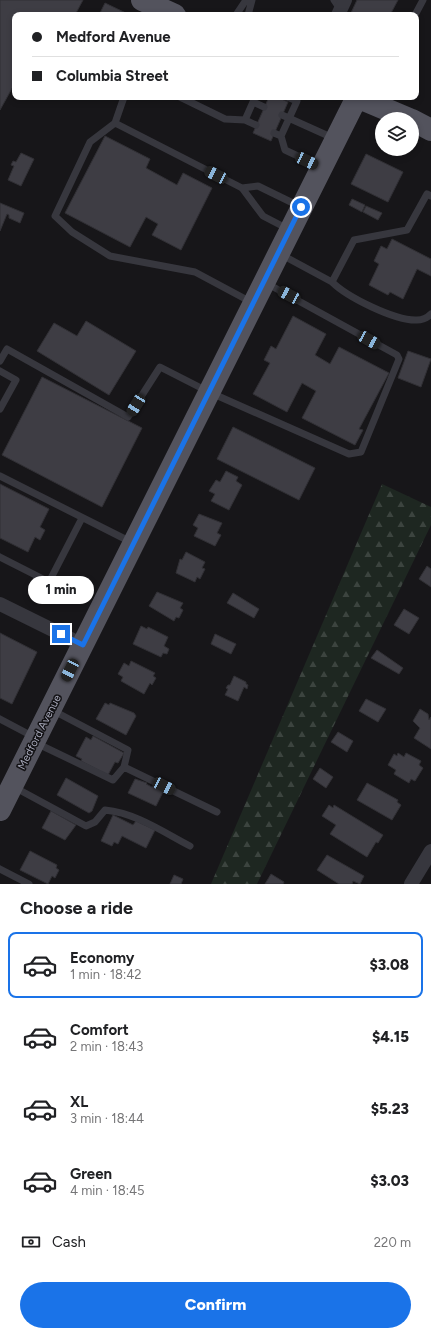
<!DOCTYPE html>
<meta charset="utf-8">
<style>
body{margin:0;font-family:Figtree,sans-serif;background:#f2f2f2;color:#202124;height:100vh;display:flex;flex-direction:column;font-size:15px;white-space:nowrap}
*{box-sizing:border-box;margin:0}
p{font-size:13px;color:#757577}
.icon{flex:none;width:22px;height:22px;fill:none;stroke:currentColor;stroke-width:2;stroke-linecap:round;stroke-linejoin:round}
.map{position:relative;height:884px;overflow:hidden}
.panel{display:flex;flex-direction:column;background:#fff;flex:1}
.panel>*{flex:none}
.guide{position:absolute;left:12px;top:12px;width:407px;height:88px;border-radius:8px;box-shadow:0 2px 6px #0003;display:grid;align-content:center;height:88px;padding:0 20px;background:#fff}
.buttons{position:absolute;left:375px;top:112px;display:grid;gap:8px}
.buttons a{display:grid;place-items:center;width:44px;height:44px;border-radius:50%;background:#fff;box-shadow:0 2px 6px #0003;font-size:20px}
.end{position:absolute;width:18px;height:18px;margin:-9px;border:5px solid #1a73e8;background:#fff;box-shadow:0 0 0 2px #fff}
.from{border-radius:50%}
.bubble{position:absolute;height:28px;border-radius:14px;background:#fff;box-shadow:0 2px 6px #0003;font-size:13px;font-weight:800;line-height:28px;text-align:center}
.car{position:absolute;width:12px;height:24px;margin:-12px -6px;border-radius:5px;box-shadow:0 0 3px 1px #0007;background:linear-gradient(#222 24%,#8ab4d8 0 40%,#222 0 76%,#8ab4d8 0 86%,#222 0)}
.guide b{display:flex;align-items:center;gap:14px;height:38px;font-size:15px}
.guide b+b{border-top:1px solid #e0e0e0}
.guide i{width:10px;height:10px;background:#202124}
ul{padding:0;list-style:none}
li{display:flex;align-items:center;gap:12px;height:66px;margin:0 8px 6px;padding:0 12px;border:2px solid transparent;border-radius:8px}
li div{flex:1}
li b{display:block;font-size:15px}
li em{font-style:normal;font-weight:800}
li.active{border-color:#1a73e8}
li>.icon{width:36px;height:36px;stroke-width:1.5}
h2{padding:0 20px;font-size:18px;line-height:48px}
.pay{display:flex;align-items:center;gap:10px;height:44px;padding:0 20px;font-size:15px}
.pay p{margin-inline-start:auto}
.primary-button{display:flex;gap:8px;margin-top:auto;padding:8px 20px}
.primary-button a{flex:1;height:46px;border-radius:24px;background:#1a73e8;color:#fff;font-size:16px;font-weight:800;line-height:46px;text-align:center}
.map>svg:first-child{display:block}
</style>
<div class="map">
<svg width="431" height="884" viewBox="0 0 431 884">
<defs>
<pattern id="forest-firs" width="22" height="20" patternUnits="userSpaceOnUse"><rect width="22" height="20" fill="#1e2721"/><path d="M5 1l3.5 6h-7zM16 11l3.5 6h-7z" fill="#3c443f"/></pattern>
</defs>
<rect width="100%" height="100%" fill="#171619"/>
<path fill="url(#forest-firs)" d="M382 484 431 507V525L257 884H211Z"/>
<path fill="#3e3d44" stroke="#313035" d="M0 0H83L75 15H60L54 13 53 15H15V83L0 110Z
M357 0H398L390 15H350Z
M105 3 130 15H99Z
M269 97H277L288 102 271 141 253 133Z
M105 136 150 159 146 168 177 185 183 173 212 188 181 250 152 235 158 224 146 217 130 247 65 213Z
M21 153 34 159 21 186 8 180 14 166 11 165 13 161 16 162Z
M366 154 403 172 388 202 351 184Z
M352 199 365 205 362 212 349 205Z
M0 203 24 213 20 223 9 218V215L7 214 0 231Z
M366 206 382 213 378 220 363 212Z
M392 239 431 259V276L417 269 403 299 390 292 388 295 369 285 379 264 374 261 381 246 387 249Z
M293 316 326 334 315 355 330 364 339 347 389 373 359 429 363 430 355 445 302 418 316 391 302 383 287 412 253 394 270 363 264 360 271 346 276 349Z
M86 321 136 351 109 395 37 351 54 323 77 336Z
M408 351 431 359 421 387 398 378Z
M42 377 142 428 102 507 2 455Z
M233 427 315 468 299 500 217 459Z
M226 471 238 477 236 481 242 485 229 510 211 501 215 494 209 491 216 480 220 482Z
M0 484 49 509 40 527 45 530 40 540 35 537 28 552 0 538Z
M199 514 222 523 217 533 221 535 215 546 194 536 198 528 193 525Z
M186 552 205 562 202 568 205 569 200 579 197 577 195 582 176 573 180 559 182 560Z
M427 566 431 569V587L419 579Z
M157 592 183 603 180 608 183 610 179 618 176 617 174 621 149 606Z
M233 593 259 609 254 618 227 603Z
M404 609 419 618 409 634 394 625Z
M141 626 147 629 148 627 168 637 164 646 169 649 167 654 163 653 161 657 133 644Z
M0 633 37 652 12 704 0 698Z
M215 634 236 644 231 654 211 644Z
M377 650 403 668 399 674 371 658Z
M131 661 155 673 153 676 156 678 152 685 150 683 144 694 121 681 123 677 118 674 124 663 129 666Z
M234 676 246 682V684L248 685 247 689 244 687 238 701 225 695 228 689 226 688 228 685H230Z
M366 699 386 709 378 722 359 711Z
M105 703 109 705 110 703 134 713 136 716 126 735 96 719Z
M420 709 428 714 429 720 431 717V749L414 738 420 728 413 721Z
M338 732 353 741 347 752 331 742Z
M93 736 124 753 118 763 115 762 108 775 81 761 82 759 76 756 86 737 91 740Z
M398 753 404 757 406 753 421 761 419 765 423 768 415 781 411 779 409 783 394 774 396 770 388 765 394 754 397 756Z
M320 768 333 777 326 788 313 779Z
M66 778 98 796 92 811 89 813 57 795Z
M135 779 147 783 146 784 152 787 153 786 163 792 156 806 128 793Z
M367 783 398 800 397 802 401 805 392 820 357 800Z
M329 805 333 808 334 805 383 835 378 843 376 842 367 857 330 834 336 825 322 816Z
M51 811 76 825 65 840 42 828Z
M113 815 133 825 136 821 155 830 146 848 122 836 118 844 114 842 112 846 101 841Z
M30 851 57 865 56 868 59 870 55 878 52 876 48 884 20 870Z
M327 855 364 876 360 884 353 881 352 884H339L317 870Z
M271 874 284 882 283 884H265Z
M174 875 183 879 181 884H170Z"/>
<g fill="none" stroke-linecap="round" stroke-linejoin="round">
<path stroke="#37373e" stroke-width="7" d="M334 0 340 9
M236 15 246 0
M248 15 252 0
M415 15 423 0
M124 97 115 123 242 188 263 216 288 229
M180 97 225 119 245 120 253 102 264 107
M282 115 333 138
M245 120 256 125
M115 123 90 142 55 216 72 232 110 256 195 272 251 302
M274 133 281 136 297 101 287 97
M281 136 285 150 319 166
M242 188 258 186 299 206
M280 254 332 282 354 240 407 230 427 194 431 196
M332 282C347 297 395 321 417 320 423 320 427 318 431 314
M0 361 7 349 128 417 160 367 209 392 349 454 361 452 399 359 397 355 266 283
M0 371 16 380 0 409
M0 476 131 542
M0 557 49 582 82 518
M0 719 34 737
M36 743 113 780 124 767 128 750 52 710
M124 767 217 812
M14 787 86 826 95 822 105 810C136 813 163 832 190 846
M0 869 29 884"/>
<path stroke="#37373e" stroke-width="14" d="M338 15 345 0
M0 604 83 645
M411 884 431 851"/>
<path stroke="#53535d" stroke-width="22" d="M142 0 175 15
M357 97 409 119
M412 120 431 130
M0 810 357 97"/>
</g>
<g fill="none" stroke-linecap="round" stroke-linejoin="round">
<path stroke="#1a73e8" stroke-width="5" d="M61 634 83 645 301 207"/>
</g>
<g text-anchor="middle" stroke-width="3" stroke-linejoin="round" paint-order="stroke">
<g font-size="11" fill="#a7a9ba" stroke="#121114">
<text transform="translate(39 732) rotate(-63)" y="4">Medford Avenue</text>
</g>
</g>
</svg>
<div class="buttons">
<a><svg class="icon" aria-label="layers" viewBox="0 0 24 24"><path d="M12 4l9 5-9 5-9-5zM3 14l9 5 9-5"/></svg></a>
</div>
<i class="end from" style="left:301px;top:207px"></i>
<i class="end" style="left:61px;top:634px"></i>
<div class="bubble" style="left:28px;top:576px;width:66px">1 min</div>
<i class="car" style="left:307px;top:161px;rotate:115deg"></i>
<i class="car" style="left:216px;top:175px;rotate:297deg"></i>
<i class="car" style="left:289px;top:295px;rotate:298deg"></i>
<i class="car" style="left:369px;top:340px;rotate:119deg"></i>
<i class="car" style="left:136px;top:405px;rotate:212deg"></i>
<i class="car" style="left:70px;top:670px;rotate:207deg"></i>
<i class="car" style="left:164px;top:786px;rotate:116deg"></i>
<div class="guide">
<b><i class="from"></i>Medford Avenue</b>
<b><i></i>Columbia Street</b>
</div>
</div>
<section class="panel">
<h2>Choose a ride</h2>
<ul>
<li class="active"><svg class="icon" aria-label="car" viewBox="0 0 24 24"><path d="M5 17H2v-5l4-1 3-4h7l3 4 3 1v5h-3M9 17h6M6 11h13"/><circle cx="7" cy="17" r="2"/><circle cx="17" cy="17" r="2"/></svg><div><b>Economy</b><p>1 min · 18:42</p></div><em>$3.08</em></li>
<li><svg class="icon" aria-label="car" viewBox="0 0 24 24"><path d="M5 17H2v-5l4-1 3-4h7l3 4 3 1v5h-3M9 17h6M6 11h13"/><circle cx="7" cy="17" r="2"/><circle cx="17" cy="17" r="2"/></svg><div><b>Comfort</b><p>2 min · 18:43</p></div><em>$4.15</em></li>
<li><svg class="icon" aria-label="car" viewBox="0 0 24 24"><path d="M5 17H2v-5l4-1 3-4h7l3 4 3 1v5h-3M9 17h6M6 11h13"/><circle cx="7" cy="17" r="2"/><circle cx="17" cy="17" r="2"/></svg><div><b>XL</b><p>3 min · 18:44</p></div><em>$5.23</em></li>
<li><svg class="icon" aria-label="car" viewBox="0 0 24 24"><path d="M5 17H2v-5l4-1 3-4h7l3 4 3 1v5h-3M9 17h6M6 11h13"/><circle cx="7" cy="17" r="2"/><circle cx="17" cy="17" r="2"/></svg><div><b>Green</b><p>4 min · 18:45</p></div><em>$3.03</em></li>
</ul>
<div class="pay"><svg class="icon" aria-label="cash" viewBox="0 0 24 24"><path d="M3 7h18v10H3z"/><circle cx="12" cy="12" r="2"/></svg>Cash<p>220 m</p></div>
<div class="primary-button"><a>Confirm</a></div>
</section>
